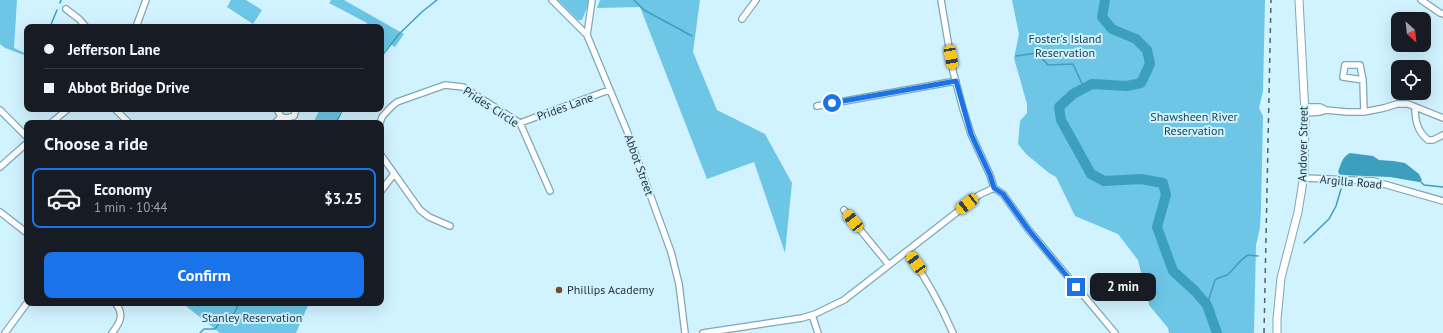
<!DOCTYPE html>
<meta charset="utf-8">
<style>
body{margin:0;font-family:"PT Sans",sans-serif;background:#20242c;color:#f1f3f6;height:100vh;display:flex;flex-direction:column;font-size:15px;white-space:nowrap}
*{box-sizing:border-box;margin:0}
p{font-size:13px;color:#9ea1a6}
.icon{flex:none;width:22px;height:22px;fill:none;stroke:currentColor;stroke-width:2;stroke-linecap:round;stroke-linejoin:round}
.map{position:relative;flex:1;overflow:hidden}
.side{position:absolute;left:24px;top:120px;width:360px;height:186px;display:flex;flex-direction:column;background:#171b24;border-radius:8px;box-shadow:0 4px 16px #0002}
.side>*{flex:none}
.top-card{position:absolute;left:24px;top:24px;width:360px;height:88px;border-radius:8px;box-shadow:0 4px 16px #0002;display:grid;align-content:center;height:88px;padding:0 20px;background:#171b24}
.needle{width:26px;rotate:153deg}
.fabs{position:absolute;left:1391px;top:12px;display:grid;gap:8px}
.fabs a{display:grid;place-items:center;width:40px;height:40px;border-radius:8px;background:#171b24;box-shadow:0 4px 16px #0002;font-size:20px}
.end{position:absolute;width:18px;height:18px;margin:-9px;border:5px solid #1a73e8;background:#fff;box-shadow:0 0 0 2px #fff}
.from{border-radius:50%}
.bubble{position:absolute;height:28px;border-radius:8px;background:#171b24;box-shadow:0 4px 16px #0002;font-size:13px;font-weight:600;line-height:28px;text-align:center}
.car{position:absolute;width:12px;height:24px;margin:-12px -6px;border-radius:5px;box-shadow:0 0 3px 1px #0007;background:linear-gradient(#f5c518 24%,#345 0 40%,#f5c518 0 76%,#345 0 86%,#f5c518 0)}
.top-card b{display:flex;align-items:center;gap:14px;height:38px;font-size:15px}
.top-card b+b{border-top:1px solid #363941}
.top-card i{width:10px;height:10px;background:#f1f3f6}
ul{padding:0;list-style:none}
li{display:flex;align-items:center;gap:12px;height:60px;margin:0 8px 6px;padding:0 12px;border:2px solid transparent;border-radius:8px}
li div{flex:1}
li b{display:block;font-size:15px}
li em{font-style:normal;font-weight:600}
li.current{border-color:#1a73e8}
li>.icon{width:36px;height:36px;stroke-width:1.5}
h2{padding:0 20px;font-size:18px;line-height:48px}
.cta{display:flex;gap:8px;margin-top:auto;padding:8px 20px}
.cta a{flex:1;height:46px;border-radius:8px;background:#1a73e8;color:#fff;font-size:16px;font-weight:600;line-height:46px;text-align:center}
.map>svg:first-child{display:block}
</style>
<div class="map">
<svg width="1443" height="333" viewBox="0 0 1443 333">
<rect width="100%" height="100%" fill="#d1f2ff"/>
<path fill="#6dc6e5" d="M0 0H17L14 48 27 54V56L5 48 0 44Z
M231 0H246L262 10 253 24 227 7Z
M330 0H344L404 34 395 47 390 44 381 55V27H365L367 23 329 3 331 1Z
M558 0H590L582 20H578Z
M600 0H700L693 52 717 110 765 134 792 183 785 253 754 162 707 179 640 7 597 8Z
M1012 0H1265L1263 91 1259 108 1263 116 1261 208 1260 228 1256 245 1254 333H1169L1168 328 1149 305 1138 260 1118 234 1075 216 1056 177 1049 173 1026 154 1018 144 1020 121 1027 113V104L1014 58 1019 34Z
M320 109H341L337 123H313Z
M182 303H309L296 333H220Z"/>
<path fill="#3d9fbe" d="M1350 153 1373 156 1379 160 1393 161 1405 163 1419 174 1422 180 1419 182 1390 177 1340 175 1338 172C1341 164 1342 157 1350 153Z"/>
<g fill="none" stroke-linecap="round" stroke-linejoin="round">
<path stroke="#3d9fbe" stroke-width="1.5" d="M634 0 644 10 692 36
M60 3 61 0
M50 27 57 10
M1016 56 1037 53 1048 65 1073 64 1084 88
M381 57 399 34 423 11 437 0
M25 92 27 87
M336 123 343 109
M1419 180 1424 185 1443 187
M1304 243 1329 219 1336 206 1341 189
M1207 305 1215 280C1219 277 1223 277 1227 275 1235 269 1239 260 1248 255L1258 256
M200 333 204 329H215L222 319 234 314 238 305 241 303"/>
<path stroke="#3d9fbe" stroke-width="10" d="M1105 0 1102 17 1112 29 1136 39 1147 50 1150 64 1141 83 1127 86 1092 84 1073 94 1059 107 1061 120 1091 174 1104 181 1141 179 1163 183 1166 195 1157 227 1173 271 1195 291 1207 305 1217 333"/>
<defs>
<path id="minor" d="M552 0 587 35
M592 0 587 35 627 131 671 252 679 284 685 333
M941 0 953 71 963 109 971 134 990 175 994 188 1003 194 1028 229 1115 333
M1421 0 1440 13 1443 14
M66 9 79 19 86 27
M742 19 756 0
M136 27 146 0
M1363 80 1343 77 1345 65H1360L1363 80 1364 112
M817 106 956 81
M1304 107H1320L1326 110 1347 112H1364L1384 108 1397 104H1408L1443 118
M1415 107C1415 120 1417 131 1428 140H1433L1443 135
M115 109 129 123
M277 109 281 117 287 118 294 116 296 109
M0 110 27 137
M1305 113 1320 112 1326 110
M51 123 68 109
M275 123 281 117
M380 123 382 117 390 108 397 102 445 85 463 87 520 123 550 191
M520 123 609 90
M381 155 420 210 429 217 450 226
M0 167 27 143
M1304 178 1373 181 1443 201
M381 191 394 174
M844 210 889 265
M0 212 27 233
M907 251C926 278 940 303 953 333
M812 315 818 333
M5 333 27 303
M112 333C120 323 125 314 115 303
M703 333 802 318 815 314 844 300 979 195 994 188"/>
<path id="major" d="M1277 333V319L1281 278 1298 212 1304 175 1305 113 1299 0"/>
</defs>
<use href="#minor" stroke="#7fa7b6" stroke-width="8"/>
<use href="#major" stroke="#7fa7b6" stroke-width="9"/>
<use href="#minor" stroke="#fff" stroke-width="5.5"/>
<use href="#major" stroke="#fff" stroke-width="7"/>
<path stroke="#4e636a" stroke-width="1.5" stroke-dasharray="5 5" stroke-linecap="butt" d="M1264 333 1271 0"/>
</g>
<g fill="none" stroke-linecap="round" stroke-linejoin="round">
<path stroke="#1a73e8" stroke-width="5" d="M832 103 956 81 971 134 990 175 994 188 1003 194 1028 229 1076 287"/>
</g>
<circle fill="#6f5026" stroke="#d1f2ff" stroke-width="1.5" cx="559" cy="290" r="4"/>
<g text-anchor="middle" stroke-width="4" stroke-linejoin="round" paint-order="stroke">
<g font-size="12" fill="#194351" stroke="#d1f2ff">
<text x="1065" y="43">Foster's Island<tspan x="1065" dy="14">Reservation</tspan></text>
<text x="1194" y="121">Shawsheen River<tspan x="1194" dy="14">Reservation</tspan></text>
<text x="252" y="322">Stanley Reservation</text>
</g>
<g font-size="12" fill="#26373d" stroke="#d1f2ff">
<text transform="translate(491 107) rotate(33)" y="4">Prides Circle</text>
<text transform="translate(565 107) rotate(-20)" y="4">Prides Lane</text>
<text transform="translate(1303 144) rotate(-89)" y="4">Andover Street</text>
<text transform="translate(639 165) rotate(70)" y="4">Abbot Street</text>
<text transform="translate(1351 182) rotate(5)" y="4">Argilla Road</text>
</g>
<g font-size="12" fill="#26373d" stroke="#d1f2ff" text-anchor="start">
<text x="567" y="294">Phillips Academy</text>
</g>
</g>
</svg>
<div class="fabs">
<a><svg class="needle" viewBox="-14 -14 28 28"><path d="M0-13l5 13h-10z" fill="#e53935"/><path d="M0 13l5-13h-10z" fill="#9ea1a6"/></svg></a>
<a><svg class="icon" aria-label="locate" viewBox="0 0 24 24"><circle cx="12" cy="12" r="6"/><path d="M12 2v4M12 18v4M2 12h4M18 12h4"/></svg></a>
</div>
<i class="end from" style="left:832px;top:103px"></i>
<i class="end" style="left:1076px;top:287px"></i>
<div class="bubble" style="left:1090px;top:273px;width:66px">2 min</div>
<i class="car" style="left:951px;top:57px;rotate:170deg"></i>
<i class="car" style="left:967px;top:204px;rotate:232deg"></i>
<i class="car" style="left:853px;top:221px;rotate:321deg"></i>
<i class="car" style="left:916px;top:263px;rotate:324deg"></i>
<div class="top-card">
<b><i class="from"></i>Jefferson Lane</b>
<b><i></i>Abbot Bridge Drive</b>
</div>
<section class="side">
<h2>Choose a ride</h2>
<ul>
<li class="current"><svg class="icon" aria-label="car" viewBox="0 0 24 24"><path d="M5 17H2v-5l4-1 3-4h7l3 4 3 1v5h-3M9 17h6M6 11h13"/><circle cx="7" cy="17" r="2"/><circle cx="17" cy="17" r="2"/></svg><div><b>Economy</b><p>1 min · 10:44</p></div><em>$3.25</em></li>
</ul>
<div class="cta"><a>Confirm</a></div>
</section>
</div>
